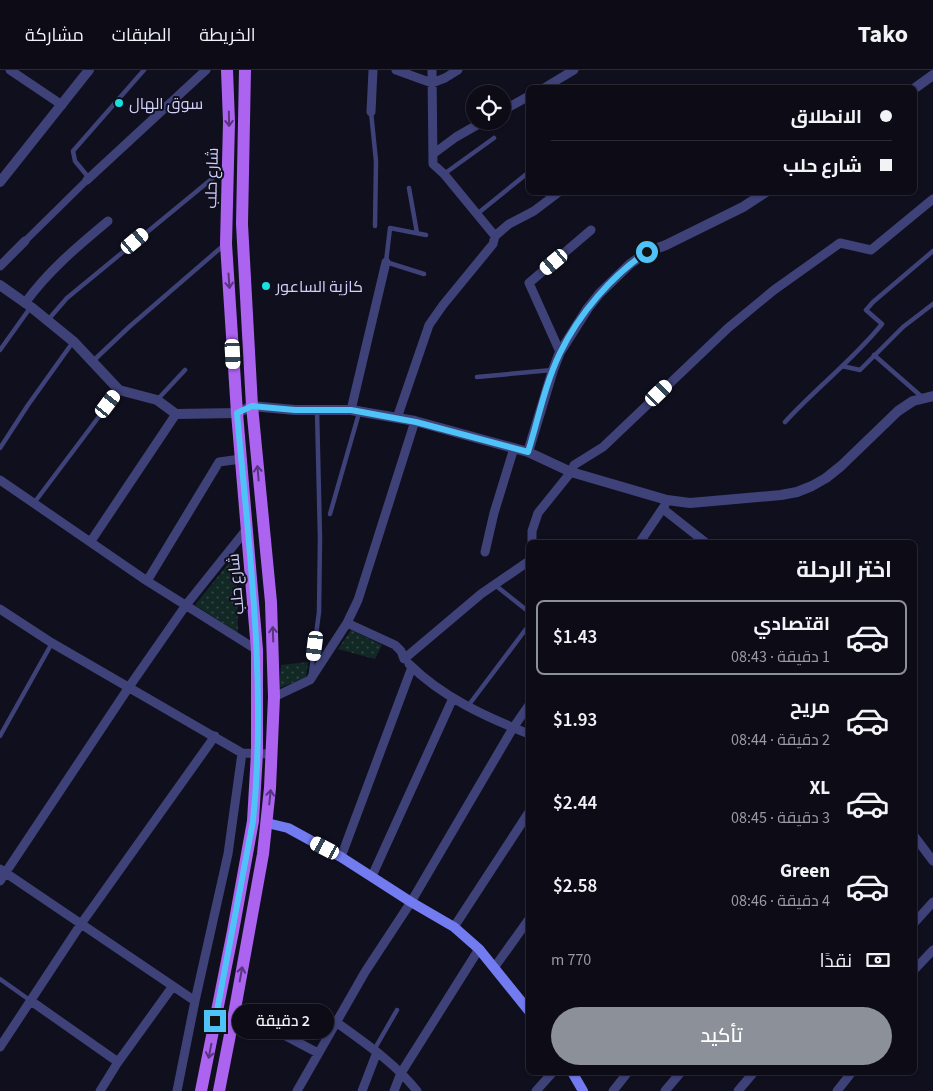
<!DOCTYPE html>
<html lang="ar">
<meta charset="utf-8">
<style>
body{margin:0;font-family:"Source Sans 3",Cairo,sans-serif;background:#1a1923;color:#f1f3f6;direction:rtl;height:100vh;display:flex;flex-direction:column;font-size:19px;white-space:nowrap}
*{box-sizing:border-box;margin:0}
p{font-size:16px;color:#9a9ba1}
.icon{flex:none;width:28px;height:28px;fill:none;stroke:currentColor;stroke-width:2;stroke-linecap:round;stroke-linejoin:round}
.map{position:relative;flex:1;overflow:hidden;direction:ltr}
.side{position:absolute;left:526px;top:470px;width:391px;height:535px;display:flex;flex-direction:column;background:#0c0b16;border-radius:8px;box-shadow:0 1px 4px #0004,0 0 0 1px #2c2b35;direction:rtl}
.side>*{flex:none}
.banner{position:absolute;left:526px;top:15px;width:391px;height:110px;border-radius:8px;box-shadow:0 1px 4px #0004,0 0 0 1px #2c2b35;direction:rtl;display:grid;align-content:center;height:110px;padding:0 25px;background:#0c0b16}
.fabs{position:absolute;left:466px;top:15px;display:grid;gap:10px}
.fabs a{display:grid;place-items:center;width:45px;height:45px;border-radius:50%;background:#0c0b16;box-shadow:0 1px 4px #0004,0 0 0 1px #2c2b35;font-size:25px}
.end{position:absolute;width:22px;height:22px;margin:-11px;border:6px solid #4fc3f7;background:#111;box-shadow:0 0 0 2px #111}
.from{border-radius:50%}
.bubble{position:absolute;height:35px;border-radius:18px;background:#0c0b16;box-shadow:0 1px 4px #0004,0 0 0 1px #2c2b35;font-size:16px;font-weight:600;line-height:35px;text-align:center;direction:rtl}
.car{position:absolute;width:15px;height:30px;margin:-15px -8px;border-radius:6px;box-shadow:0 0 4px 1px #0007;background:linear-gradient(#fff 24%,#345 0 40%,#fff 0 76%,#345 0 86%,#fff 0)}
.banner b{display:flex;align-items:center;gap:18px;height:48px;font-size:19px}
.banner b+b{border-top:1px solid #2c2b35}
.banner i{width:12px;height:12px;background:#f1f3f6}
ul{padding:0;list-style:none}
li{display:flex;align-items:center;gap:15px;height:75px;margin:0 10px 8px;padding:0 15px;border:2px solid transparent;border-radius:8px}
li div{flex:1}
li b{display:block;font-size:19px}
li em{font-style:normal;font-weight:600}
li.active{border-color:#8c9099}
li>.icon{width:45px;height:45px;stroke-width:1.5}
h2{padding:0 25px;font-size:22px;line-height:60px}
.pay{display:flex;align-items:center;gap:12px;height:55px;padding:0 25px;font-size:19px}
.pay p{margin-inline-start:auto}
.primary-button{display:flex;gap:10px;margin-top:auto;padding:10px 25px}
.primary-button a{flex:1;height:58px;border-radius:30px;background:#8c9099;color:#fff;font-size:20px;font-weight:600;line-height:58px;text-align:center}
header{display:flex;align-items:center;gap:30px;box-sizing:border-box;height:70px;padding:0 25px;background:#0c0b16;border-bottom:1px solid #2c2b35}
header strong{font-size:24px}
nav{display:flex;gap:28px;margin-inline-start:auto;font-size:18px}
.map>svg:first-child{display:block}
</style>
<header>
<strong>Tako</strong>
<nav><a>الخريطة</a><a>الطبقات</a><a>مشاركة</a></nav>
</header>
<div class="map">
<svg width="933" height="1021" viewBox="0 0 933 1021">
<defs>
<pattern id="park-dots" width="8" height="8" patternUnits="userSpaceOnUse" patternTransform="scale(1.25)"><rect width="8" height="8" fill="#122825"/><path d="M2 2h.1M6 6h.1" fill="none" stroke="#334646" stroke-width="1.8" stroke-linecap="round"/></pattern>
</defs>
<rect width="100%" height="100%" fill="#100f1e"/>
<path fill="url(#park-dots)" d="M236 484 238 563 195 535Z
M351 560 382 575 375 589 338 579Z
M308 592 306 608 279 618 281 595Z"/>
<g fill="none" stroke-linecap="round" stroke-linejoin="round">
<path stroke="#3e4279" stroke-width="4.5" d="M371 42 376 91 375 156
M444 104 494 68
M89 108 75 91 73 81 144 0
M409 118 417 163
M477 144 529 102
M424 204 386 192 390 158 426 165
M47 251 67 228 225 98
M0 280 30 238
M874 285 922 327
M92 292 129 257 224 175
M842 296 860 300 903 257 933 234
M477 307 552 300
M158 329 185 300
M785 352C816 318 853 290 882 254L866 240 873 232 933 181
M0 378 28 335 73 272
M34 433 119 320
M330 444 359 343
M495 515 529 542
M311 603 319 542 320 468 317 340
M468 636 529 555
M0 666 52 573
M0 909 31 931
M374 980 397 940"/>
<path stroke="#3e4279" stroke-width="7" d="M25 171 87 110"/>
<path stroke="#3e4279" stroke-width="9" d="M10 0 62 35
M396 0 432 13 445 8 458 0
M432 0 433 94 444 104 495 166
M544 18 574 0
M502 41 529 26
M371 42 373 0
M433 84 456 67 484 51
M87 110 206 0
M0 196 25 171
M25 233C48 201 78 176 108 151
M560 282 529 213 591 160
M351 340 386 192
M397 348 429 255 443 235 493 174 495 166 509 154 534 141 559 122
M0 410 147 511 257 580
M663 439 705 472
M91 471 176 344
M532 472V461L538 443 571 402 574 395 603 377 728 258 774 220 840 173 871 180 933 129
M640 472 665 435
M485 482 494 443 514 378
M147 511 219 392 241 389
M0 539 52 573 242 683 272 684
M347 553 395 575 401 581 404 589 481 524 529 491
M409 594C442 627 486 647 529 664
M274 627 310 610 347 553 358 530 415 351
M915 767 933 791
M341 787 412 597
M0 799 195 931
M372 806 453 628
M0 811 129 617 186 535 246 460
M915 852 933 832
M454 857 529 742
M494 898 529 849
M915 899 933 880
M31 931 118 992
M235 939 318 983
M336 952C365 973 395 993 417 1021
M0 977 81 854 215 666
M100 1021 118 992 173 916
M177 1021 195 931 228 784 242 683
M297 1021 365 902 411 832 513 658 529 635
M362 1021 377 982
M394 1021 401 1003 479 879
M536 1021 553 1002
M613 1021 628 1002
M665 1021 681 1002
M738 1021 754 1002
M837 1021 852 1002"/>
<path stroke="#3e4279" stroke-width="10" d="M915 18 933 5
M0 112 89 0
M0 215 31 237 74 272 119 320 157 330 176 344 237 343 252 336 295 340H351L415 351 528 382 571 402 667 430 690 433 781 425 797 422 812 416 826 408 841 396 898 341 913 331 933 326
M528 382 553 300 560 282 588 238 600 223 630 194 647 182 666 175 743 137 766 122"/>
<path stroke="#727bf0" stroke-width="10" d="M267 753 288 758 341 787 411 832 454 857 479 879 529 941
M572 1002 583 1021"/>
<path stroke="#ac63ef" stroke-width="12" d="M201 1021 233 861 253 751 257 683V580L237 343 226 174 229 52 227 0
M219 1021 235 939 263 784 270 718 274 627 271 532 252 336 242 154 245 0"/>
</g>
<defs><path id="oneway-shaft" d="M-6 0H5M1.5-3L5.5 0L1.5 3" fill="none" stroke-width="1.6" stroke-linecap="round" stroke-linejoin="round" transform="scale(1.25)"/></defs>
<g stroke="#56357c">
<use href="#oneway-shaft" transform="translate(229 49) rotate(89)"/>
<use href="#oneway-shaft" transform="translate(229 211) rotate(86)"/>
<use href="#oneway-shaft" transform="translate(258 403) rotate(-95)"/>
<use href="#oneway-shaft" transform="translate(273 564) rotate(-92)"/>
<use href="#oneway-shaft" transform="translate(270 727) rotate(-84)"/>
<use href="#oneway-shaft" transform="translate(241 904) rotate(-80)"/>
<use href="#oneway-shaft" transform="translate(210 981) rotate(101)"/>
</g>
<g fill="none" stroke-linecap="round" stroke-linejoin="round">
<path stroke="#4fc3f7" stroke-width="6" d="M215 951 253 751C267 615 249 478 237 343L252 336 295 340H351L416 352 528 382C538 350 545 314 560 283 579 244 611 206 647 182"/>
</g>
<g fill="#17e0df" stroke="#100f1e" stroke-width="2">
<circle cx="119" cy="33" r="5"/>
<circle cx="266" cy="216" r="5"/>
</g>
<g text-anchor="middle" stroke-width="4" stroke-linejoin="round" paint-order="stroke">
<g font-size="16" fill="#d1d1fa" stroke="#100f1e" text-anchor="start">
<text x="129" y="39">سوق الهال</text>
<text x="276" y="222">كازية الساعور</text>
</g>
<g font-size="16" fill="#d1d1fa" stroke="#100f1e">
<text transform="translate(211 108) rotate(-88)" y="6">شارع حلب</text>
<text transform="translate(235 514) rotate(-95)" y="6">شارع حلب</text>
</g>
</g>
</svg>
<div class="fabs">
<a><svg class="icon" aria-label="locate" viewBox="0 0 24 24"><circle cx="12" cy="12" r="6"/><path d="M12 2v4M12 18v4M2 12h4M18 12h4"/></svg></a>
</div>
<i class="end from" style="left:647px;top:182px"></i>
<i class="end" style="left:215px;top:951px"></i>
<div class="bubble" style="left:232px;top:934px;width:102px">2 دقيقة</div>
<i class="car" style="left:135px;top:171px;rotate:50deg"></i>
<i class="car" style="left:554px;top:192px;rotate:230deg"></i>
<i class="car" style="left:233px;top:284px;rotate:177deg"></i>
<i class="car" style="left:659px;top:323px;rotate:46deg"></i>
<i class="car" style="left:108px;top:334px;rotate:37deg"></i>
<i class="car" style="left:315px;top:576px;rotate:187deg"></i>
<i class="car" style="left:325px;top:778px;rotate:298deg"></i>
<div class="banner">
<b><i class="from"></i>الانطلاق</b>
<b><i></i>شارع حلب</b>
</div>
<section class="side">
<h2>اختر الرحلة</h2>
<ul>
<li class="active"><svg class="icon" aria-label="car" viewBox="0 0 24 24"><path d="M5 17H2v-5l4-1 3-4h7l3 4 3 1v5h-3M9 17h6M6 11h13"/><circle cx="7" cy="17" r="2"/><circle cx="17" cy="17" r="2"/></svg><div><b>اقتصادي</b><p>1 دقيقة · 08:43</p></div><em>$1.43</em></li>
<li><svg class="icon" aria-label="car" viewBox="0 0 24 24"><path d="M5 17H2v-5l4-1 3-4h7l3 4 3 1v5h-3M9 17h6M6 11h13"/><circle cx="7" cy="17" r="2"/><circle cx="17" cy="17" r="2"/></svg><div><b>مريح</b><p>2 دقيقة · 08:44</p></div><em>$1.93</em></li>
<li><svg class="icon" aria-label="car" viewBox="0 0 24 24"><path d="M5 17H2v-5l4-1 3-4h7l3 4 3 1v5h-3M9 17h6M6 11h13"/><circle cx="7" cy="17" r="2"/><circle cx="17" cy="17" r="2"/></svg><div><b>XL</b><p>3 دقيقة · 08:45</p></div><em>$2.44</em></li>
<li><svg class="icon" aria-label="car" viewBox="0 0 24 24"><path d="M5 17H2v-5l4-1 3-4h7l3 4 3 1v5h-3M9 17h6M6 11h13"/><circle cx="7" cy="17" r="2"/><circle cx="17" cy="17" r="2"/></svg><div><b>Green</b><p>4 دقيقة · 08:46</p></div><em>$2.58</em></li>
</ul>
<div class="pay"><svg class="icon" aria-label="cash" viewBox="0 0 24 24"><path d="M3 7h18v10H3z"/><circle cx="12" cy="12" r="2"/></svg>نقدًا<p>770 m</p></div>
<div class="primary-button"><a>تأكيد</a></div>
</section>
</div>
